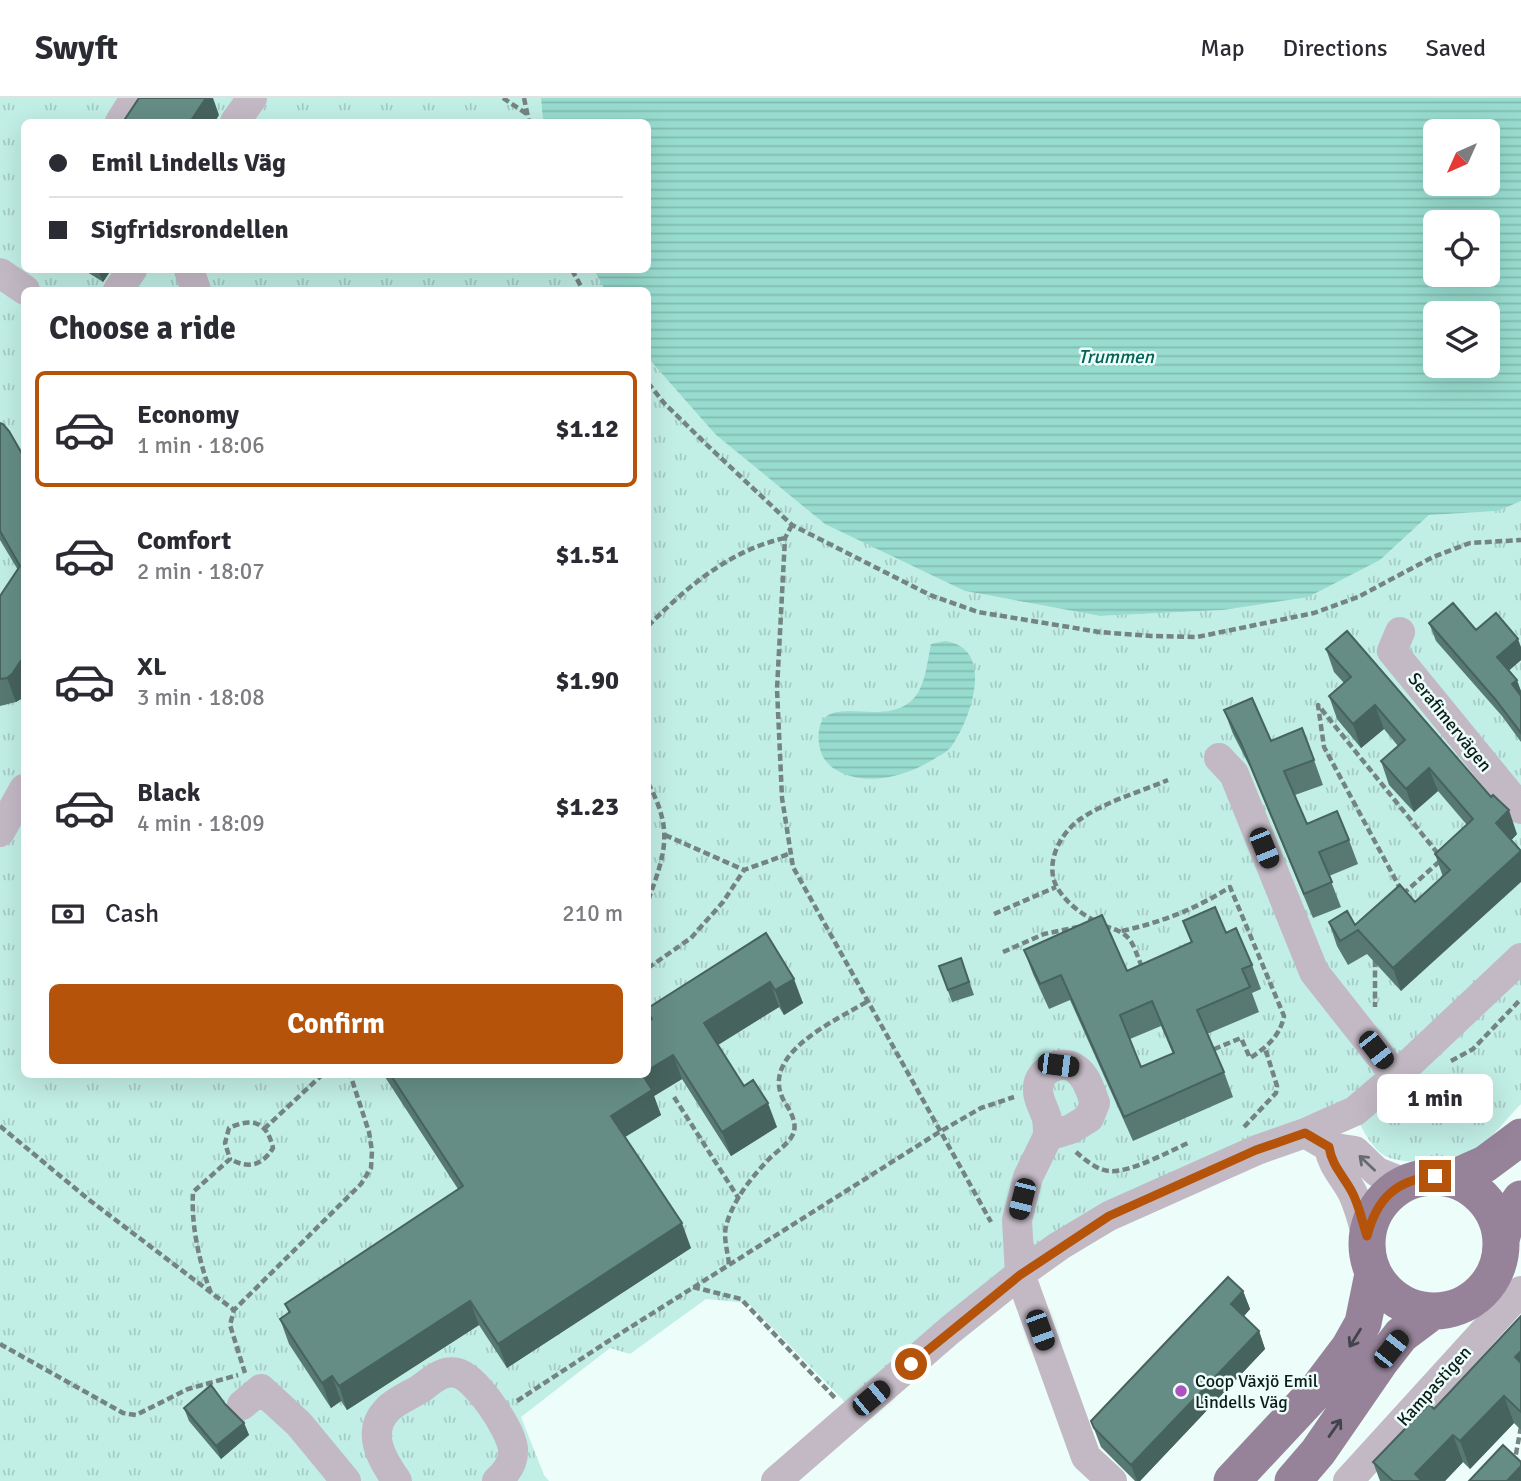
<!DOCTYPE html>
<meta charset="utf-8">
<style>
body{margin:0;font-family:Signika,sans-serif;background:#f2f2f3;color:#2b2b33;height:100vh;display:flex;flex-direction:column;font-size:26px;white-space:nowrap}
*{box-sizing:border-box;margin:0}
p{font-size:23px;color:#7c7c81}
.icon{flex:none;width:38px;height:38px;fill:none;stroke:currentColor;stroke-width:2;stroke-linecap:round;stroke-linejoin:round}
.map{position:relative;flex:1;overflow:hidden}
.side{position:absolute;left:21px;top:189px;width:630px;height:791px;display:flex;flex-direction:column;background:#fff;border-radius:10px;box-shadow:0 7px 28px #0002}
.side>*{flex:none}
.banner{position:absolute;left:21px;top:21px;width:630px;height:154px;border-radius:10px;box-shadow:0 7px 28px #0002;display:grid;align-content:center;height:154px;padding:0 28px;background:#fff}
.needle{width:46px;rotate:225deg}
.controls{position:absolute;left:1423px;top:21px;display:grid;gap:14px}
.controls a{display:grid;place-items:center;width:77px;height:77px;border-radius:10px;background:#fff;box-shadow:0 7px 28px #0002;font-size:35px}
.end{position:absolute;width:32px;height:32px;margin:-16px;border:9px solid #b45309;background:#fff;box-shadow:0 0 0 4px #fff}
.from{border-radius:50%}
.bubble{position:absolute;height:49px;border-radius:10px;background:#fff;box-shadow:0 7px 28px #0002;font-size:23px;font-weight:700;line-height:49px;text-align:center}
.car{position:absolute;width:21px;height:42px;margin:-21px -10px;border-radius:9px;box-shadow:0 0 5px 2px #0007;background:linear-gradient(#222 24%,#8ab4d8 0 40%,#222 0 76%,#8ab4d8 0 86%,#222 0)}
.banner b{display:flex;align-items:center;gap:24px;height:66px;font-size:26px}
.banner b+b{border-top:2px solid #e1e1e2}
.banner i{width:18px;height:18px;background:#2b2b33}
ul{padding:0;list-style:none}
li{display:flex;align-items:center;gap:21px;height:116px;margin:0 14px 10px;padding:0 14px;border:4px solid transparent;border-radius:10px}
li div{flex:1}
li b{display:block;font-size:26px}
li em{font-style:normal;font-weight:700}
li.on{border-color:#b45309}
li>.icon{width:63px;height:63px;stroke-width:1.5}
h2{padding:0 28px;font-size:32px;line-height:84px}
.pay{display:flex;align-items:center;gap:18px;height:77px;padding:0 28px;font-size:26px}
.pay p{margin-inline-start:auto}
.action{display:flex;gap:14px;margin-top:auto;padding:14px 28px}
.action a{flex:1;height:80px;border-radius:10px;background:#b45309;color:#fff;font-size:28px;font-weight:700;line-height:80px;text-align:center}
header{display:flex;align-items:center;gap:42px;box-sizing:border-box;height:98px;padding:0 35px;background:#fff;border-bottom:2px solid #e1e1e2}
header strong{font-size:33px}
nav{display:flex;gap:38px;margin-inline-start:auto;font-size:24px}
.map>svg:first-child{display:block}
</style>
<header>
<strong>Swyft</strong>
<nav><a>Map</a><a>Directions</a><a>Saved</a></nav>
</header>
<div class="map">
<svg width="1521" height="1383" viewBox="0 0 1521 1383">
<defs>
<pattern id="grass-tufts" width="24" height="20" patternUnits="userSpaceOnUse" patternTransform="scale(1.75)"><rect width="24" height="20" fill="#c1eee5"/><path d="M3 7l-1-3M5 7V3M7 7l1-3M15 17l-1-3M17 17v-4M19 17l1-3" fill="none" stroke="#a4ccc4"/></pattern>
<pattern id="water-rules" width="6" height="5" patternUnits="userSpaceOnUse" patternTransform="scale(1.75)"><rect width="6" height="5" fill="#98dccf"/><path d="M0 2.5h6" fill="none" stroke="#82bcb1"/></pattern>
</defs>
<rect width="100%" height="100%" fill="#edfdfa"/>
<path fill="url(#grass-tufts)" d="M0 0H541L543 24H24V172H594L605 192H24V976H648V260L715 336 965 493 1100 518 1223 512 1380 462 1429 417 1498 413 1521 403V1006C1508 1019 1495 1037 1480 1048 1462 1062 1400 1070 1382 1056 1366 1043 1357 1019 1347 1002L1248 1041 847 1306 748 1205 706 1201 630 1256 610 1250 521 1319 544 1377 549 1383H0Z"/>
<path fill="url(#water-rules)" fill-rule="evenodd" d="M541 0H1521V403L1498 413 1429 417 1380 462 1308 499 1223 512 1100 518 965 493 825 426 715 336 648 260V192H605L594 172H648V24H543ZM1435 33H1488V86H1435ZM1435 124H1488V177H1435ZM1435 215H1488V268H1435Z
M945 543C996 550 971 621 951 649 947 654 939 658 934 661 907 678 868 689 838 673 822 665 817 649 819 632 826 591 894 637 919 593 926 580 928 560 931 546Z"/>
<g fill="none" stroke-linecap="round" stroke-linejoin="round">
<path stroke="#738481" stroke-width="4.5" stroke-dasharray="7 3.5" stroke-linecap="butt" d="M503 0 527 16
M524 0 529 24
M572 172 583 192
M648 285 664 305 706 346 792 427 930 497 978 514 1099 534 1151 538 1197 539 1314 515 1358 499 1433 459 1470 445 1521 442
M792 427 785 440 777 591 782 700 793 769 991 1124
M648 528C687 489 730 452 785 440
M648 685C674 733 665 755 648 803
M665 737 744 772
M1401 792 1324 649 1318 607 1439 757
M1403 796 1441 762
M994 816 1056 789
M1095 823C1080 815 1067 805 1058 791 1043 767 1060 734 1082 720 1107 703 1140 694 1168 682
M1104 828C1133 836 1131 843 1142 869
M1122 833C1162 824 1196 811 1230 789L1284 918C1280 938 1267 949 1250 960L1241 940 1212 952
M1003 854 1044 836 1078 829
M1375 862V909
M648 870 691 840 723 804 744 772 791 755
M1451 963 1473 951 1521 901
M674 999 739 1101
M0 1028 88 1101 234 1212
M1244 1029 1276 995 1277 988 1265 950
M264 1031 323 976
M1076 1054C1085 1062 1097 1072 1109 1073 1130 1075 1168 1054 1188 1045
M729 1166C728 1155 723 1139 726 1128 733 1102 751 1080 769 1061 776 1054 788 1046 792 1038 799 1027 790 1012 784 1003 758 956 837 922 868 903
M693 1189 741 1201 836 1301
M211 1195C199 1164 191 1127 193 1094L230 1061 225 1045 229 1030C253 1019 267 1024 273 1050 262 1068 248 1071 230 1061
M0 1246 123 1315 136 1317 188 1291 238 1277
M245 1275 230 1227 234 1212 361 1086 371 1070 372 1053 369 1034 350 976
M517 1303 607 1244 941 1033 981 1010 1014 999
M1521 1329 1515 1361 1521 1368"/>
<path stroke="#c3b9c5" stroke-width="30" d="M120 24 135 0
M235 24 252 0
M189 172 196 192
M0 175 25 192
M118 192 132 172
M1400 534 1392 553 1521 711
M0 734 24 691
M1396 978 1521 860
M1305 1035 1329 1049 1355 1053 1377 1074 1405 1085
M1048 1038C1048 1032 1048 1026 1047 1021 1044 1010 1037 1001 1038 989 1039 972 1062 960 1076 971 1087 979 1090 992 1095 1005L1089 1020 1071 1031 1048 1038 1028 1079 1017 1122 1020 1176 1086 1359 1112 1383
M1329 1049C1332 1068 1343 1077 1352 1094 1359 1107 1362 1123 1367 1138
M242 1307 261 1291 299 1326 346 1383
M397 1383C382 1362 365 1334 388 1311 396 1303 410 1297 420 1291 431 1283 443 1271 457 1275 476 1279 511 1332 513 1351 514 1364 506 1375 497 1383
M776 1383 950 1232 1020 1176 1059 1148 1109 1118 1257 1052 1305 1035 1355 1013 1396 978 1314 874 1234 676 1219 660
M1348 1383 1521 1193"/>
<path stroke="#968399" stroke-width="37" d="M1367 1146a67 67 0 1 1 134 0a67 67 0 1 1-134 0Z
M1451 1081 1485 1066 1521 1039
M1501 1142 1506 1123 1521 1101
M1232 1383 1318 1291 1349 1250 1363 1225 1373 1176
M1293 1383 1318 1354 1380 1264 1401 1237 1433 1213"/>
</g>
<path fill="#577972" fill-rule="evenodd" d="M84 172H111L103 184Z
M0 325 24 359V596L21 601 16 604 0 608V498L18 472 0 442Z
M1429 525 1476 532 1521 562 1509 572 1521 593V644L1502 618 1436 543Z
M1326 551 1517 736 1511 742 1401 893 1367 856 1348 867 1337 848 1329 824 1355 827 1415 804 1443 779 1435 756 1467 727 1438 693 1414 714 1389 687 1381 663 1398 648 1384 631 1361 650 1337 621 1329 598 1344 585 1334 574Z
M1224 612 1271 643 1314 662 1323 687 1295 697 1307 726 1349 742 1358 766 1329 778 1341 809 1313 820 1250 669 1233 636Z
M1183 823 1226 835 1252 867 1261 891 1252 895 1259 914 1207 936 1224 974 1233 999 1133 1043 1070 902 1049 911 1033 876 1024 852 1127 873 1191 844ZM1161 928 1173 956 1141 969 1130 941Z
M766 835 803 905 784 917 779 909 718 947 744 988 777 1029 731 1058 682 981 654 998 661 1017 625 1039 691 1150 507 1270 479 1227 347 1312 341 1303 331 1310 289 1246 280 1221 289 1216 285 1206 458 1091 383 976H648L650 923 648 917V910Z
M961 860 974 897 952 904 939 868Z
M1243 1193 1250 1211 1244 1218 1259 1233 1265 1251 1140 1383H1135L1101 1349 1091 1323Z
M1521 1218V1332L1514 1325 1470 1371 1463 1364 1445 1383H1380L1373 1364 1434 1311Z
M225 1306 244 1325 249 1337 221 1361 189 1323 184 1310Z"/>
<path fill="#47635d" d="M203 0H213L219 17 215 24H190Z
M98 172H111L103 184Z
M1518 541 1521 549V562L1504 577 1497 559Z
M24 558V596L21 601 16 604 7 580Z
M1517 582 1521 593V602L1512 586Z
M1375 607 1384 631 1361 650 1353 626Z
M1429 670 1438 693 1414 714 1406 691Z
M1509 712 1517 736 1505 749 1496 725Z
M1521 753V784L1401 893 1393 870Z
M794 881 803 905 784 917 775 892Z
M770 884 779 909 713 950 704 925Z
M673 957 682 981 654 998 661 1017 620 1042 611 1018 642 976H648V972Z
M768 1005 777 1029 731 1058 722 1034Z
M682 1125 691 1150 507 1270 498 1246Z
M1243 1193 1250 1211 1238 1225 1231 1206Z
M470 1203 479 1227 347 1312 339 1288Z
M1259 1233 1265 1251 1140 1383H1137L1131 1367Z
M1521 1253V1275L1515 1259Z
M332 1278 341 1303 331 1310 322 1285Z
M1504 1298 1514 1325 1470 1371 1460 1343Z
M244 1325 249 1337 221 1361 216 1348Z
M1453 1337 1463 1364 1445 1383H1417L1415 1376Z
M1521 1368V1383H1507Z"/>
<path fill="#658d85" stroke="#47635d" stroke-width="2" fill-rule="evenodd" d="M139 0H206L190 24H123Z
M0 325 3 326 9 333 24 359V558L12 576 7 580 0 581V498L20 468 0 433Z
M1453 505 1476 532 1496 515 1518 541 1497 559 1517 582 1512 586 1521 598V635L1495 601 1429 525Z
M1347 533 1491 699 1493 697 1509 712 1496 725 1521 753 1393 870 1358 832 1340 843 1329 824 1347 813 1355 827 1400 787 1415 804 1450 772 1435 756 1473 721 1429 670 1406 691 1381 663 1405 642 1375 607 1353 626 1329 598 1351 579 1326 551Z
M1252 600 1271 643 1302 630 1314 662 1284 673 1307 726 1337 713 1349 742 1319 754 1332 784 1304 796 1241 645 1224 612Z
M1215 809 1226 835 1236 830 1252 867 1242 871 1250 889 1197 912 1224 974 1124 1019 1061 877 1040 886 1024 852 1102 817 1127 873 1192 844 1183 823ZM1152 903 1174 955 1141 969 1120 917Z
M766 835 794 881 775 892 770 884 704 925 744 988 753 982 768 1005 722 1034 673 957 648 972V924L652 921 648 914V910Z
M961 860 969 884 948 892 939 868Z
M390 976H642L652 992 611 1018 682 1125 498 1246 470 1203 339 1288 332 1278 322 1285 280 1221 290 1214 285 1206 463 1088Z
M1228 1179 1243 1193 1231 1206 1259 1233 1131 1367 1094 1330 1091 1323Z
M1521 1218V1253L1515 1259 1521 1265V1314L1504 1298 1460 1343 1453 1337 1415 1376 1422 1383H1393L1373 1364 1429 1306 1434 1311Z
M211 1287 225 1306 244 1325 216 1348 184 1310Z
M1503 1347 1521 1364V1368L1507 1383H1469Z"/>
<defs><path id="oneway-shaft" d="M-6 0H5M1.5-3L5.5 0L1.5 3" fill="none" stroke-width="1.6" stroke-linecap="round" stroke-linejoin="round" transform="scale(1.75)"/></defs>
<use stroke="#676a6f" href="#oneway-shaft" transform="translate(1367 1065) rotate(-137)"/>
<g stroke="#43454c">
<use href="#oneway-shaft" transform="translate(1355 1240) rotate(122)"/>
<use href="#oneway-shaft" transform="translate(1335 1330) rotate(-55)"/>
</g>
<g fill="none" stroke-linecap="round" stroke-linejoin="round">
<path stroke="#b45309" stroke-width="9" d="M911 1266 1020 1177 1109 1118 1256 1052 1305 1035 1329 1049C1332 1068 1343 1077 1352 1094 1359 1107 1362 1123 1367 1138 1377 1100 1396 1082 1435 1078"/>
</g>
<circle fill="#ae52bd" stroke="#edfdfa" stroke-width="2.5" cx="1181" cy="1293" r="7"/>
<g text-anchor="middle" stroke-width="5" stroke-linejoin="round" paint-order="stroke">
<g font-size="18" fill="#0b1c19" stroke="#edfdfa">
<text transform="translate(1450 624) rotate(51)" y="6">Serafimervägen</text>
<text transform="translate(1434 1288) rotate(-48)" y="6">Kampastigen</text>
</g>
<g font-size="18" fill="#0b1c19" stroke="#edfdfa" text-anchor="start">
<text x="1195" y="1289">Coop Växjö Emil<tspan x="1195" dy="21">Lindells Väg</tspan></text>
</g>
<g font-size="19" font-style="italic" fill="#026358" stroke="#edfdfa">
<text x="1116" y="265">Trummen</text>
</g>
</g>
</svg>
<div class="controls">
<a><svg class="needle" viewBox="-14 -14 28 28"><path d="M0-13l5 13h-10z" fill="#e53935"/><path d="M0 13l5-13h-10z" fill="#7c7c81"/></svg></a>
<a><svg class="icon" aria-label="locate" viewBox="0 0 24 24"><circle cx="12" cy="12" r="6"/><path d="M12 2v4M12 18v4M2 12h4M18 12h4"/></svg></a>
<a><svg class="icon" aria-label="layers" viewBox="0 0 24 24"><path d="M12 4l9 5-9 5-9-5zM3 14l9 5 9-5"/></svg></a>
</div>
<i class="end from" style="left:911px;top:1266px"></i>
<i class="end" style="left:1435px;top:1078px"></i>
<div class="bubble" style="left:1377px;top:976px;width:116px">1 min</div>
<i class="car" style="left:1264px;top:750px;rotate:158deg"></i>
<i class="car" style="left:1376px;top:952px;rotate:142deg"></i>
<i class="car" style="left:1058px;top:967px;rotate:97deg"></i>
<i class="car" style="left:1022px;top:1101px;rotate:194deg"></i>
<i class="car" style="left:1040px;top:1232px;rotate:160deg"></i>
<i class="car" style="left:1391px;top:1251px;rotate:38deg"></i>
<i class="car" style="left:871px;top:1300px;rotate:50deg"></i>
<div class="banner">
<b><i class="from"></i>Emil Lindells Väg</b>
<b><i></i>Sigfridsrondellen</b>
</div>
<section class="side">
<h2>Choose a ride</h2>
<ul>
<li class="on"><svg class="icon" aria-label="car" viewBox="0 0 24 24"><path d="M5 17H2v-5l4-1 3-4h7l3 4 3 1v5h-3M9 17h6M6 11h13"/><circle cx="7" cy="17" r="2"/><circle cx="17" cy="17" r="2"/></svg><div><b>Economy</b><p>1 min · 18:06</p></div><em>$1.12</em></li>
<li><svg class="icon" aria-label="car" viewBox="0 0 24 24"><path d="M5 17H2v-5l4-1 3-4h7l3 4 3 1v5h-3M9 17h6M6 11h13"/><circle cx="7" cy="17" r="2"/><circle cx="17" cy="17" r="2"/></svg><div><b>Comfort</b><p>2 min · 18:07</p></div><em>$1.51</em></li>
<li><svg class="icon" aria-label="car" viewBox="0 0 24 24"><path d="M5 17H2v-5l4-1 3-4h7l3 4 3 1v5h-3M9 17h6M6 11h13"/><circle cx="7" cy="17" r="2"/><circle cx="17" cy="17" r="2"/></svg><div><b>XL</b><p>3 min · 18:08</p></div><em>$1.90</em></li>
<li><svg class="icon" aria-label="car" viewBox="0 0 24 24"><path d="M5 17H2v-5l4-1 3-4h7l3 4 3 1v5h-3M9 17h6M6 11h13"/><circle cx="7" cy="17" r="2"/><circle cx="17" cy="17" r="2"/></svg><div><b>Black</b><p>4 min · 18:09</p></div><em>$1.23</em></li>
</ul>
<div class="pay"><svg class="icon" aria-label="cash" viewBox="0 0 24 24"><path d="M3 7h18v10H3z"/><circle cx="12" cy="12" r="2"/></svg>Cash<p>210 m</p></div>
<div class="action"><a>Confirm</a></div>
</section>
</div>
